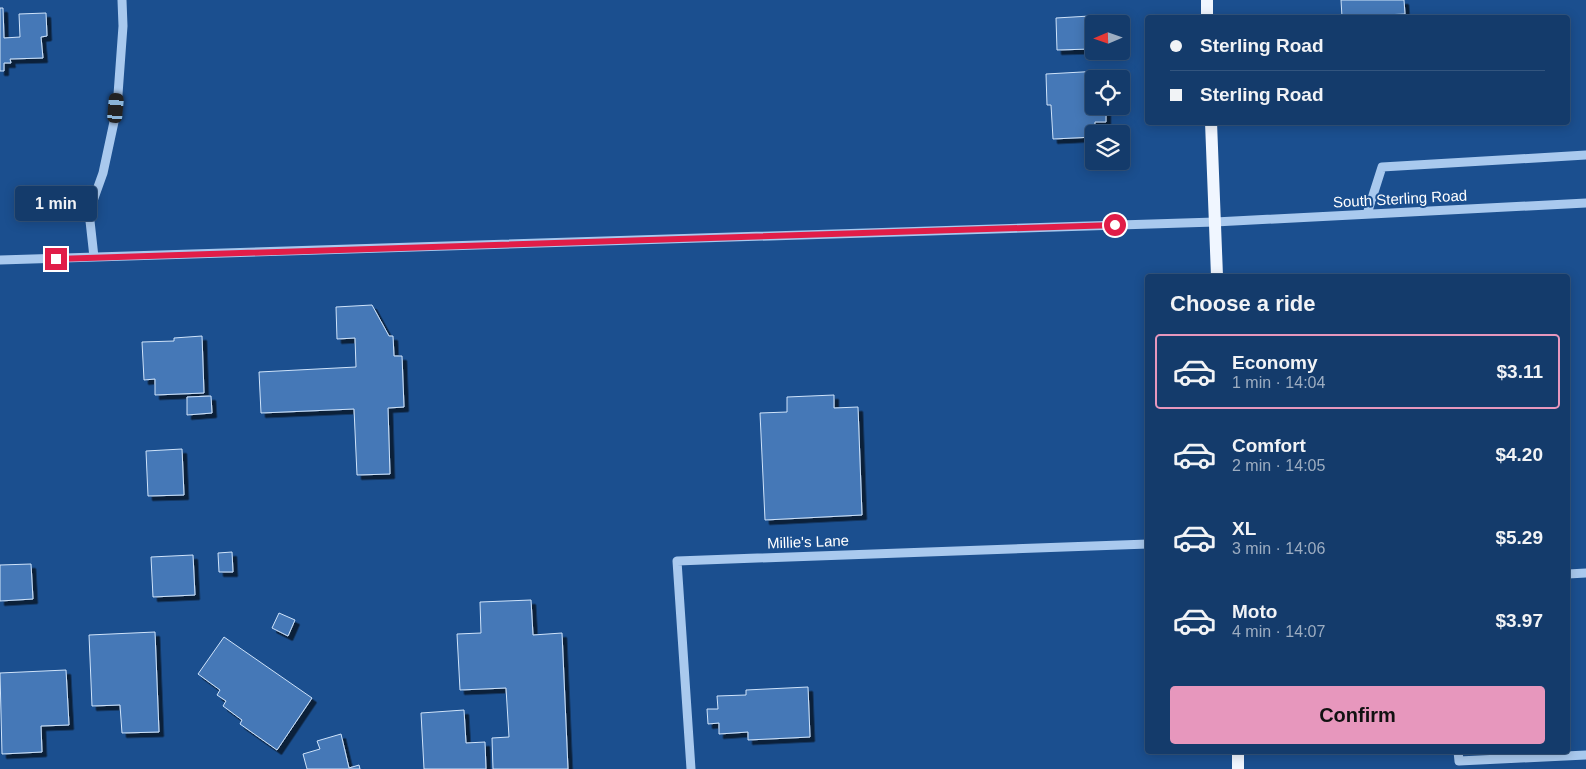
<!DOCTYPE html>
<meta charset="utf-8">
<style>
body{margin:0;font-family:Arial,sans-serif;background:#214673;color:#f1f3f6;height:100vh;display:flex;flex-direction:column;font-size:19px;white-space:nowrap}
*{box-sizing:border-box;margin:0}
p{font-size:16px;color:#9dadc1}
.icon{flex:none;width:28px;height:28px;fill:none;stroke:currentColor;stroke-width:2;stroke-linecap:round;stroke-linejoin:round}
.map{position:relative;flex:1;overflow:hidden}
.panel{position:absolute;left:1145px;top:274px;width:425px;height:480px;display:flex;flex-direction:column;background:#143b6b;border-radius:5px;box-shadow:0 2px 12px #0003,0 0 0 1px #33557e}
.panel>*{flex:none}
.guide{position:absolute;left:1145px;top:15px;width:425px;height:110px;border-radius:5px;box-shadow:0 2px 12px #0003,0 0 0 1px #33557e;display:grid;align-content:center;height:110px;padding:0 25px;background:#143b6b}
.needle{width:32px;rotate:268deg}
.fabs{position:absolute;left:1085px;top:15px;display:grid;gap:10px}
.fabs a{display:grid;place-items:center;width:45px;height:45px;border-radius:5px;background:#143b6b;box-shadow:0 2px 12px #0003,0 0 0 1px #33557e;font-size:25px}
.end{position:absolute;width:22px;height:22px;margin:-11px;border:6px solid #e11d48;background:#fff;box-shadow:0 0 0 2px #fff}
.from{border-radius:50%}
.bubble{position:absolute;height:35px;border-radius:5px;background:#143b6b;box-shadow:0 2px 12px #0003,0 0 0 1px #33557e;font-size:16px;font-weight:800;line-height:35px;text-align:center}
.car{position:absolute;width:15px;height:30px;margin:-15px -8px;border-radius:6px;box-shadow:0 0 4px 1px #0007;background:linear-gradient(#222 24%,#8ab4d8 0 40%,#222 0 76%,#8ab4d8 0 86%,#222 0)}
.guide b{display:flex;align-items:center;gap:18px;height:48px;font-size:19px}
.guide b+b{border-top:1px solid #33557e}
.guide i{width:12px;height:12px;background:#f1f3f6}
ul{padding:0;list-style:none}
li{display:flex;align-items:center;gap:15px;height:75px;margin:0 10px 8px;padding:0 15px;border:2px solid transparent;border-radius:5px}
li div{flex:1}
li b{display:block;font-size:19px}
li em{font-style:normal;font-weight:800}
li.selected{border-color:#e797bd}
li>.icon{width:45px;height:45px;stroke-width:1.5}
h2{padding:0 25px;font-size:22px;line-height:60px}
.cta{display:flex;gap:10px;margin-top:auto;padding:10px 25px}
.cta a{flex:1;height:58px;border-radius:5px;background:#e797bd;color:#111;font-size:20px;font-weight:800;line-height:58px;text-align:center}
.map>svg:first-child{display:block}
</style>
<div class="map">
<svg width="1586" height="769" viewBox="0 0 1586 769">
<defs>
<filter id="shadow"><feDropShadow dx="4.5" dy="4.5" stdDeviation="0" flood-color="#0009"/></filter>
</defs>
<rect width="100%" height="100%" fill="#1b4f8f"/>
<path fill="#4478b7" stroke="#cfe3fa" filter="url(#shadow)" d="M1341 0H1404L1405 14 1342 17Z
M0 8H3L4 38 20 37 19 14 46 13 47 36 41 37 43 58 10 59 11 63H4V71H0Z
M1090 16 1091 49 1057 50 1056 18Z
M1100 71 1101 79H1094V106H1106V122H1095L1094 137 1053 139 1051 105H1047L1046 74Z
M372 305 389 336H393L394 356H402L404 407 388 408 390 474 357 475 354 409 261 413 259 372 356 367 355 338 337 339 336 307Z
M202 336 204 393 155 395V379L144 380 142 342 174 341V338Z
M834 395V408L858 407 862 515 765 520 760 413 787 412V397Z
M211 396 212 413 187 415V397Z
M182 449 184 495 148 496 146 451Z
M232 552 233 572H219L218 553Z
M193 555 195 595 153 597 151 557Z
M31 564 33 599 0 601V565Z
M531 600 533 635 562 633 568 769H493L492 738 509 737 506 688 460 690 457 634 481 633 480 602Z
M279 613 295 620 288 636 272 628Z
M155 632 159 732 122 733 120 705 92 706 89 635Z
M224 637 312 698 277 750 240 724 242 720 223 706 226 701 217 695 220 690 198 674Z
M66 670 69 725 41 726 42 752 2 754 0 673Z
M808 687 810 737 748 740V732L719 734V723L708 724 707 709H718L717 696 746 695V690Z
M464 710 466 743 485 742 486 769H424L421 713Z
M341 734 349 768 359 765 360 769H307L303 754 320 749 317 741Z"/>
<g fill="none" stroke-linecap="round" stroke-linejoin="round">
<path stroke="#a9c9ee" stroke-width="9" d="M1367 214 1382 167 1586 155
M94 257 89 212 103 173 117 108 123 26 122 0
M0 260 1215 222 1586 203
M1568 574 1586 573
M1458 751 1459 761 1586 755
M691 769 677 561 1148 544"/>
<path stroke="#f0f6ff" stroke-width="12" d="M1207 0V18
M1211 122 1217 276
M1238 751V769"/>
</g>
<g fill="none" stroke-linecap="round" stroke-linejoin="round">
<path stroke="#e11d48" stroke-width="6" d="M56 259 1115 225"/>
</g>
<g text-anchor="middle" stroke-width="4" stroke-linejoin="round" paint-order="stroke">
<g font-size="15" fill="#fff" stroke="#1b4f8f">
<text transform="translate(1400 199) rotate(-3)" y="5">South Sterling Road</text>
<text transform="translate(808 542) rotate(-2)" y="5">Millie's Lane</text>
</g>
</g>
</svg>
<div class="fabs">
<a><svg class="needle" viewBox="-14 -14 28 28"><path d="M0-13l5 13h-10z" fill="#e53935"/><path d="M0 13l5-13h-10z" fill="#9dadc1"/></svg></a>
<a><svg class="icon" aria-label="locate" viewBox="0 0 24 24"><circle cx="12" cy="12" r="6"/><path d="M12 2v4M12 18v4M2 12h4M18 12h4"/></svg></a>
<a><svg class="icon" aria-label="layers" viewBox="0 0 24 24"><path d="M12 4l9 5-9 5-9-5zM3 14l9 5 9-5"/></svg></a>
</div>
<i class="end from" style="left:1115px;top:225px"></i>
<i class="end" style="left:56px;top:259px"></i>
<div class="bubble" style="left:15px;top:186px;width:82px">1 min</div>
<i class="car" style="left:116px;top:108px;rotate:5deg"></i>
<div class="guide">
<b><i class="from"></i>Sterling Road</b>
<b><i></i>Sterling Road</b>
</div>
<section class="panel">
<h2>Choose a ride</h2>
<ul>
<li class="selected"><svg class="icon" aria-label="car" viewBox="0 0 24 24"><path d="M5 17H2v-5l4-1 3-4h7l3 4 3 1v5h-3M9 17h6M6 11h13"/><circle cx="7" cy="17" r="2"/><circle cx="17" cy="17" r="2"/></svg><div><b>Economy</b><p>1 min · 14:04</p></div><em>$3.11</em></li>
<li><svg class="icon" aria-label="car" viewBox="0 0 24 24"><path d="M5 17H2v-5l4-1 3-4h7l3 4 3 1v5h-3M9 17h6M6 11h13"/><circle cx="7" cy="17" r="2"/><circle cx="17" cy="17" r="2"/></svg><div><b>Comfort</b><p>2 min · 14:05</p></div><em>$4.20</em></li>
<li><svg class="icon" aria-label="car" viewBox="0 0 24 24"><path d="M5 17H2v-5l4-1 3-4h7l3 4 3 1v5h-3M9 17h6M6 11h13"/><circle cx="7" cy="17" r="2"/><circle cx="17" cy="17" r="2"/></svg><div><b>XL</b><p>3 min · 14:06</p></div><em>$5.29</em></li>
<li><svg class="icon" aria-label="car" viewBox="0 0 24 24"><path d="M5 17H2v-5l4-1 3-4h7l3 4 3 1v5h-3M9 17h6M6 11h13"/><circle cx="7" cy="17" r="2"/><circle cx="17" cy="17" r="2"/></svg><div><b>Moto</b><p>4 min · 14:07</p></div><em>$3.97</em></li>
</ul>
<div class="cta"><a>Confirm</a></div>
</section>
</div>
